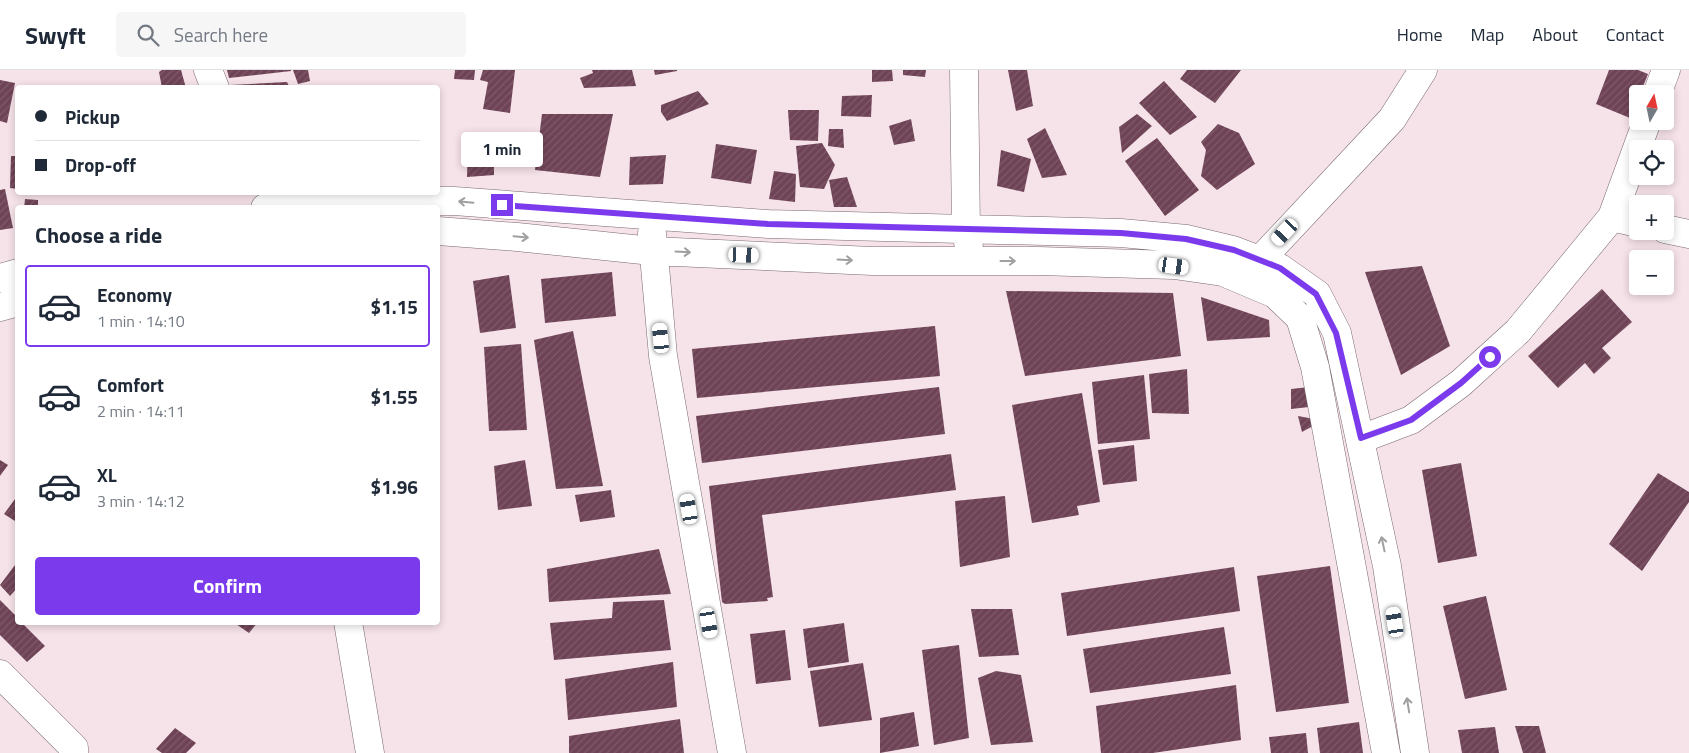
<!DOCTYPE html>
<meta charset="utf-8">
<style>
body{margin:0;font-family:"Titillium Web",sans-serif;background:#f6f6f7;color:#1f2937;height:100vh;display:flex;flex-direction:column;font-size:19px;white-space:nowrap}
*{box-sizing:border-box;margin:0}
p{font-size:16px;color:#747a83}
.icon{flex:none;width:28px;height:28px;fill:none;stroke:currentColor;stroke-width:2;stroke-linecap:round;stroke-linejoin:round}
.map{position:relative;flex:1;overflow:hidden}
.sheet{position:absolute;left:15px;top:135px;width:425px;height:420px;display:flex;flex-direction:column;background:#fff;border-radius:5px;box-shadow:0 2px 8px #0003}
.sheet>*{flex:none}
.banner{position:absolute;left:15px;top:15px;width:425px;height:110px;border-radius:5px;box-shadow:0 2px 8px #0003;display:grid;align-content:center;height:110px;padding:0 20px;background:#fff}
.needle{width:32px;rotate:9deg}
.tools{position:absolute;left:1629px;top:15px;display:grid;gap:10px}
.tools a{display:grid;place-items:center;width:45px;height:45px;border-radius:5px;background:#fff;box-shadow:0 2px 8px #0003;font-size:25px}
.end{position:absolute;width:22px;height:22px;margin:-11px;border:6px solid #7c3aed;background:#fff;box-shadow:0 0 0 2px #fff}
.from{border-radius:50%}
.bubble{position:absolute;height:35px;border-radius:5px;background:#fff;box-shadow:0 2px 8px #0003;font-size:16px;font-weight:700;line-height:35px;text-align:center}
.car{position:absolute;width:15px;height:30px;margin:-15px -8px;border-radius:6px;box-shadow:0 0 4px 1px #0007;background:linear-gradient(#fff 24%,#345 0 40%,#fff 0 76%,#345 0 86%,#fff 0)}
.banner b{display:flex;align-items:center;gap:18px;height:48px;font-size:19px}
.banner b+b{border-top:1px solid #e0e1e3}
.banner i{width:12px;height:12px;background:#1f2937}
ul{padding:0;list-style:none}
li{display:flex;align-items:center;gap:15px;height:82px;margin:0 10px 8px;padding:0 10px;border:2px solid transparent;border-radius:5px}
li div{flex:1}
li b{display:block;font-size:19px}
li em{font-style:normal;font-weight:700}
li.on{border-color:#7c3aed}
li>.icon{width:45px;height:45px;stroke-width:1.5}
h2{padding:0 20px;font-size:22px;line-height:60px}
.cta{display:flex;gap:10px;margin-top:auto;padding:10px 20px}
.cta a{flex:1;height:58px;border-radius:5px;background:#7c3aed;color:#fff;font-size:20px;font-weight:700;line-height:58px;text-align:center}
header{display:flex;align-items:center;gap:30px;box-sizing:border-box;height:70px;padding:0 25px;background:#fff;border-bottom:1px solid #e0e1e3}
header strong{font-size:24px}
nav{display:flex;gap:28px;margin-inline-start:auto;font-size:18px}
.search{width:350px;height:45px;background:#f6f6f7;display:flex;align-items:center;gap:12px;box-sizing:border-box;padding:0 18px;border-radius:5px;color:#747a83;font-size:19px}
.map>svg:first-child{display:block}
</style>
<header>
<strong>Swyft</strong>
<div class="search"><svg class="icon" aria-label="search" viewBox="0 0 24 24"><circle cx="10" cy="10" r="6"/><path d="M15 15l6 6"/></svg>Search here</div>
<nav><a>Home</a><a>Map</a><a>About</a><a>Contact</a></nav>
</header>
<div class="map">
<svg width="1689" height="683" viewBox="0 0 1689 683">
<defs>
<pattern id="building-hatch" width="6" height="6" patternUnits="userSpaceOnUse" patternTransform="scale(1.25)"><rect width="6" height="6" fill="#6f4356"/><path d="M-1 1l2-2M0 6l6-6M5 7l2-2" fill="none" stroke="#7e5a69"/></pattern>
</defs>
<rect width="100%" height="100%" fill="#f6e2e9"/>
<path fill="url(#building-hatch)" d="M162 0H181L186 18H162L159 2Z
M227 0H291V1L229 8Z
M293 0H308L310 11 298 14Z
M455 0H475L474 10 454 9Z
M483 0H515L510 43 483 39 488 12 480 10Z
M592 0H632L636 16 584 18 580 8 593 3Z
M654 0H677V1L655 5Z
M872 0H892L893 11 872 12Z
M903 0H926L925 7 903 5Z
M1008 0H1027L1033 36 1016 41Z
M1187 0H1241L1215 33 1180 9Z
M1609 0H1638L1648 4 1640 24H1638L1630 48 1596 34Z
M0 10 15 13 7 53 0 51Z
M1164 11 1197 47 1170 65 1139 33Z
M287 12 290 18H230V15Z
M698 21 709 34 667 51 661 42V35Z
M872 25 871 47 841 46 842 26Z
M788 40H819L818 71 790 70Z
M542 44H613L600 107 535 100Z
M1137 44 1152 56 1122 83 1119 57Z
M911 49 915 71 894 75 889 56Z
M1218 54 1239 63 1255 94 1217 120 1201 106 1206 80 1201 72Z
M1045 58 1067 105 1042 108 1027 69Z
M829 59H843L844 78 828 76Z
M1157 68 1199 120 1165 146 1125 91Z
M494 71V105L467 107 468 72Z
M822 73 835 95 824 119 800 117 796 76Z
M716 74 757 80 751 114 711 108Z
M1001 80 1031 89 1024 122 997 116Z
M666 85 663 114 629 115 630 87Z
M11 86H18V119L10 118Z
M774 101 796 104 795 132 769 129Z
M847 107 857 137H834L829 110Z
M5 119 13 158 0 160V120Z
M25 129 38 130V138H24Z
M1422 196 1450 276 1401 305 1365 202Z
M612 202 616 246 545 253 541 209Z
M509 205 516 258 480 263 473 211Z
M1602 219 1632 252 1602 278 1611 288 1594 304 1585 293 1558 318 1528 286Z
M1006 221 1173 223 1181 286 1025 306Z
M1201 227 1269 250 1270 267 1207 271Z
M935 256 940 306 697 328 692 279Z
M573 261 603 416 556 419 534 270Z
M521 274 527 360 489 361 484 277Z
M1187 299 1189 344 1152 343 1149 304Z
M1144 305 1150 369 1098 374 1092 312Z
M939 317 945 364 702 393 696 346Z
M1309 317V337L1291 339V319Z
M1082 323 1100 432 1077 436 1079 445 1032 453 1012 335Z
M1298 346 1314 349 1313 356 1302 362Z
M1134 375 1137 411 1103 415 1098 380Z
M951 384 956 420 762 445 773 527 767 528 768 531 725 534 722 532 709 416Z
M0 390 8 395 0 406Z
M525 390 532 436 498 440 494 396Z
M1461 393 1477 486 1438 493 1422 400Z
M1658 403 1689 422V432L1642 501 1609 474Z
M611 420 615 447 580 452 575 425Z
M18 425V453L4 444Z
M1005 426 1010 487 960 497 955 431Z
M659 479 671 524 549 532 547 499Z
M18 491V517L10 526 0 515Z
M1330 496 1349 633 1276 642 1257 506Z
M1234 497 1240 541 1067 566 1061 523Z
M1486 526 1507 620 1465 629 1443 536Z
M0 530 18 548V552H21L45 576 27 592 0 565Z
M664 530 671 580 554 590 550 553 612 548 613 532Z
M971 539H1012L1019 585 979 587Z
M233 552H258L249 563Z
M844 553 849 592 808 598 803 559Z
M1224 557 1231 604 1090 623 1083 579Z
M785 560 791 610 756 614 750 564Z
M959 575 969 668 934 675 922 580Z
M673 592 677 637 568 650 565 609Z
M863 593 872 650 819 657 810 601Z
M996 601 1021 605 1033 672 991 675 978 608Z
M1236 615 1241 670 1153 683H1101L1096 636Z
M914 642 919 676 880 683V648Z
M680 649 684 683H569V666Z
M1359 652 1363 683H1320L1317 658Z
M1515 656H1539L1546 683H1523Z
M1495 657 1499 683H1462L1458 660Z
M175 658 196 673 186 683H162L156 679Z
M1306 663 1308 683H1271L1269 667Z"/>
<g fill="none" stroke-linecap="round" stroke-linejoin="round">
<defs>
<path id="minor" d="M208 0 215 18
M964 0 966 160 969 178
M1657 24 1666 0
M265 138 339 131H454L768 154 1121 163 1187 169 1233 180 1280 198 1317 224 1337 263 1387 496 1415 683
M1612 147 1638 153
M1665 159 1689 164
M438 161 517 167 652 181 872 191H1038L1174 195 1223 202 1275 224 1300 248 1315 297 1386 683
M652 163 663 286 732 683
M1248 203 1392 49 1423 0
M0 208 18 203
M0 237 18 232
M1361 369 1411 350 1461 313 1518 261 1612 147 1647 51
M348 552 370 683
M0 604 74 678V683"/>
</defs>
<use href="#minor" stroke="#7a696f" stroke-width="29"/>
<use href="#minor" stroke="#fff" stroke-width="28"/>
</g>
<defs><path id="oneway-shaft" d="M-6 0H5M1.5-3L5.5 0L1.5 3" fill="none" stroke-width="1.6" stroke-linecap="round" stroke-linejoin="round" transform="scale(1.25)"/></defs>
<g stroke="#a19f9f">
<use href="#oneway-shaft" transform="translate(466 132) rotate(-175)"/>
<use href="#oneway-shaft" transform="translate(521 167) rotate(5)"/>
<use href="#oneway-shaft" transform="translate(683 182) rotate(3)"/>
<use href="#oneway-shaft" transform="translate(845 190) rotate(3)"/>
<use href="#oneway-shaft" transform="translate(1008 191)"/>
<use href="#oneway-shaft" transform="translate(1383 474) rotate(-102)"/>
<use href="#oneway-shaft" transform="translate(1408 635) rotate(-99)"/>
</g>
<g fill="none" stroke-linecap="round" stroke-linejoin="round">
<path stroke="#7c3aed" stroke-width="6" d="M502 135 768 154 1121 163 1186 169 1234 180 1280 198 1316 224 1336 263 1361 368 1411 350 1461 313 1490 287"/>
</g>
</svg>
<div class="tools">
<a><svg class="needle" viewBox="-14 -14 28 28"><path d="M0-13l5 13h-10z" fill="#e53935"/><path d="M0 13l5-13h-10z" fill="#747a83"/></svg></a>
<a><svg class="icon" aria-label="locate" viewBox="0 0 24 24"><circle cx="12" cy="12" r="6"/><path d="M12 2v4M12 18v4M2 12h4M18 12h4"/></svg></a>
<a>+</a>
<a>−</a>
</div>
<i class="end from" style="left:1490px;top:287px"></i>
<i class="end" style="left:502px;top:135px"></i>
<div class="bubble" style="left:461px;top:62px;width:82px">1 min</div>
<i class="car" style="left:1285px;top:162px;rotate:223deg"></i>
<i class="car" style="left:744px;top:185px;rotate:92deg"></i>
<i class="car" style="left:1174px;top:196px;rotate:98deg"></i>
<i class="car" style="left:661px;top:268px;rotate:354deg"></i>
<i class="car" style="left:689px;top:439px;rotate:350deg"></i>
<i class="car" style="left:1395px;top:552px;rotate:351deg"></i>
<i class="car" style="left:709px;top:553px;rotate:170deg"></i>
<div class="banner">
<b><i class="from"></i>Pickup</b>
<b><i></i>Drop-off</b>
</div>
<section class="sheet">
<h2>Choose a ride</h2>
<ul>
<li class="on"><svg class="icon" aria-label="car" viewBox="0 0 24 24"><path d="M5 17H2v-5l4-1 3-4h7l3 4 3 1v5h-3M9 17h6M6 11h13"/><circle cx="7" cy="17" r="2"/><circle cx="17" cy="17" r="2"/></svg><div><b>Economy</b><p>1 min · 14:10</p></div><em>$1.15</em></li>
<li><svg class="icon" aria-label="car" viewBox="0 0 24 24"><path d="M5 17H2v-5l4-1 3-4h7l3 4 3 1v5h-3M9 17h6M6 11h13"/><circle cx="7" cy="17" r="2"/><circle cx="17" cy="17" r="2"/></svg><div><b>Comfort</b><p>2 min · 14:11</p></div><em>$1.55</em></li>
<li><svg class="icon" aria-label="car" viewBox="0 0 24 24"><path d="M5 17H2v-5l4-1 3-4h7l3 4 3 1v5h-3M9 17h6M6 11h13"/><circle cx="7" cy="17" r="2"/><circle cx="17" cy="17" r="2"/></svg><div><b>XL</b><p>3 min · 14:12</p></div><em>$1.96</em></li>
</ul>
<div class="cta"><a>Confirm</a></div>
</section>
</div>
